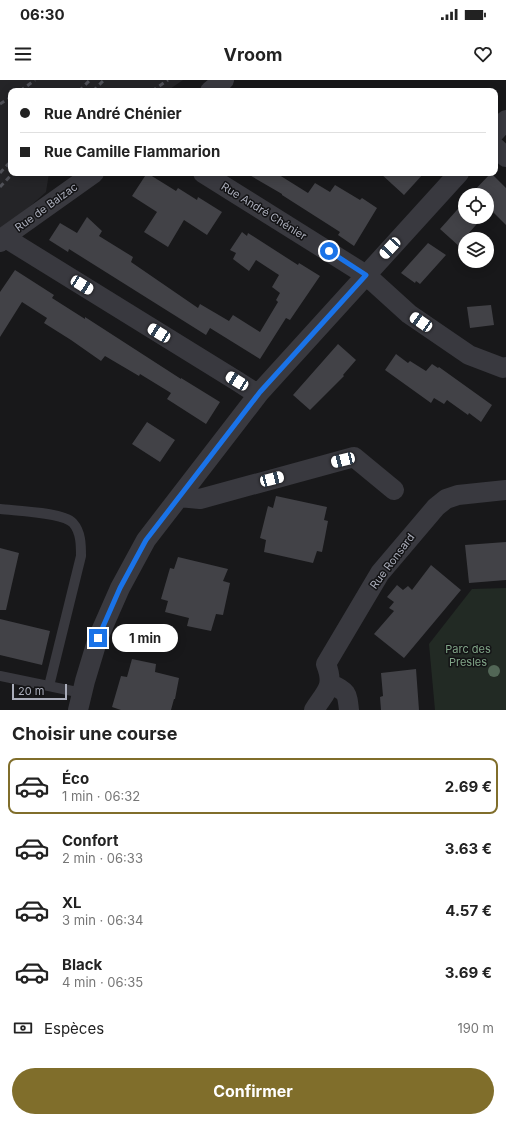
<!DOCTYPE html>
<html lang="fr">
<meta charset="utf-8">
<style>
body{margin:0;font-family:Inter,sans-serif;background:#f6f6f6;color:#222;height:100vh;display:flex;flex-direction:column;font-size:15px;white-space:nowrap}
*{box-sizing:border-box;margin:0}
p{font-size:13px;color:#767676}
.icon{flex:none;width:22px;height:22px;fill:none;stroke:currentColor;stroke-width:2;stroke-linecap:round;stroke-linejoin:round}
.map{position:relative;height:630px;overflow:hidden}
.side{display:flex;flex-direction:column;background:#fff;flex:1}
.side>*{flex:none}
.top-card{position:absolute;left:8px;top:8px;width:490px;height:88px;border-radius:8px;box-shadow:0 2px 10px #0003;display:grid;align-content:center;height:88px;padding:0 12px;background:#fff}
.controls{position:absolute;left:458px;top:108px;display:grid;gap:8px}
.controls a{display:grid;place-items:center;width:36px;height:36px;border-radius:50%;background:#fff;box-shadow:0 2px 10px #0003;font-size:20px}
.scale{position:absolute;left:12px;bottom:10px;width:55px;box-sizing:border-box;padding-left:4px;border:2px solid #aaadba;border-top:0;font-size:11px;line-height:14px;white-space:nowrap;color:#aaadba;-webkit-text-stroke:3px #131315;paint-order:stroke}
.end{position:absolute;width:18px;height:18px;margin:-9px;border:5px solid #1a73e8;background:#fff;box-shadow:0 0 0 2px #fff}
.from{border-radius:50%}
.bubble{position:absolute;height:28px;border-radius:14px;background:#fff;box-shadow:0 2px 10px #0003;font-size:13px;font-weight:700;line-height:28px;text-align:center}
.car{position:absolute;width:12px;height:24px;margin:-12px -6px;border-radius:5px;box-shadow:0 0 3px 1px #0007;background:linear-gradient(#fff 24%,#345 0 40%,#fff 0 76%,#345 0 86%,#fff 0)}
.top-card b{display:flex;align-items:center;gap:14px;height:38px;font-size:15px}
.top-card b+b{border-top:1px solid #e0e0e0}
.top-card i{width:10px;height:10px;background:#222}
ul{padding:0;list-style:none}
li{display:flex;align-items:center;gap:12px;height:56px;margin:0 8px 6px;padding:0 4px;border:2px solid transparent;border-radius:8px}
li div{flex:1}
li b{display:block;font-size:15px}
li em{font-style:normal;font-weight:700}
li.active{border-color:#806e2b}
li>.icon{width:36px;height:36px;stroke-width:1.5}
h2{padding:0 12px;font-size:18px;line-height:48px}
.pay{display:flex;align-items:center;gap:10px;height:44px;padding:0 12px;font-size:15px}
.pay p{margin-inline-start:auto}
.button{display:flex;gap:8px;margin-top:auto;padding:8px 12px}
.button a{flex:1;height:46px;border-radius:24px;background:#806e2b;color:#fff;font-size:16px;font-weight:700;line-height:46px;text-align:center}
.status{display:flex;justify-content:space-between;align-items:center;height:28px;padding:0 20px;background:#fff;direction:ltr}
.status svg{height:11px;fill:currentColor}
header{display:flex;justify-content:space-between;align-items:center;height:52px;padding:0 12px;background:#fff;font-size:18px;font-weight:700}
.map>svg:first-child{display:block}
</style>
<div class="status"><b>06:30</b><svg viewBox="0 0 49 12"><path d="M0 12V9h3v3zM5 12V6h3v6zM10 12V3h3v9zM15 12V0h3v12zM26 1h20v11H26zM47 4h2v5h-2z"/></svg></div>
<header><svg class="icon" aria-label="menu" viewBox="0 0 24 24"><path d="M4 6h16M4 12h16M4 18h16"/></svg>Vroom<svg class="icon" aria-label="heart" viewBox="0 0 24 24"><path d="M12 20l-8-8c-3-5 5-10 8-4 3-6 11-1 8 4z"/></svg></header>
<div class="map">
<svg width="506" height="630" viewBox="0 0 506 630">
<rect width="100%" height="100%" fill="#18181a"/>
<path fill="#242427" d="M0 0H183L167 11H11V93H49L46 112 0 153Z"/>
<path fill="#222a24" d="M506 508V630H435L429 564 472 509Z"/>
<path fill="#424247" d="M147 93 176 111 178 108 197 120 198 117 222 132 207 155 184 140 168 167 144 152 157 132 132 116Z
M246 93H276L308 113 315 103 330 112 335 105 360 120 362 118 377 128 354 166 338 155 340 152 282 115V114Z
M380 93H424L404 115Z
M491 93 506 108V145L490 129 487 132V115H470Z
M465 121V137H483L468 154 470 157 468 159H465V162L460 167 440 149Z
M87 137 102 151 99 156 133 177 131 182 198 228 200 224 229 241 233 235 260 252 278 222 276 220 280 213 272 207 279 195 256 180 249 191 233 179 236 173 230 170 242 152 247 156 248 153 298 185 299 183 320 196 290 240 286 238 260 279 210 248 206 255 69 169 68 172 49 160 60 143 77 153Z
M428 163 446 175 420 204 416 201 415 203 401 193Z
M15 190 54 215 52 218 85 239V237L181 299V298L220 322 206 344 167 319 171 313 140 294 139 296 105 276 101 281 71 260 44 243 47 238 22 222 0 257V212Z
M491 225 494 245 470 248 467 227Z
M338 264 356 280 343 295 344 296 310 330 293 315Z
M396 274 408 283 410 281 426 291 432 284 438 288 439 287 492 325 481 342 469 333 468 335 447 320 444 324 434 318 431 323 385 290Z
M147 342 175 360 160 382 132 364Z
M276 416 327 427 324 440 328 441 325 457 322 472 317 471 313 483 264 472 266 460 260 458 268 426 273 428Z
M506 462V500L469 503 465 465Z
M0 468 19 473 6 530H0Z
M178 477 228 489 223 501 230 503 223 535 216 534 211 551 187 546 189 538 165 532 168 521 161 519 170 488 174 489Z
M431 485 461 510 404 578 374 554 394 531 389 528 394 522 387 517 397 505 403 510 408 506 412 510Z
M0 539 50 551 42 585 0 575Z
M132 579 156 584 155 592 179 598 175 619H174L171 630H121L112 627 121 596 127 597Z
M416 589 419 630H381L380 617 383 616 381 593Z"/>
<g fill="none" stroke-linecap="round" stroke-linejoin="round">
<path stroke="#39393f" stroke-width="10" d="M0 429C16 431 63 432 73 443 81 452 81 465 81 476L49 606
M0 596 82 613"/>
<path stroke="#39393f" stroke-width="20" d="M210 11 224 0
M495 52 506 40
M495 67 506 77
M203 93 366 195 409 234 469 275 503 288 506 287
M4 157 237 301 251 310 260 312
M0 162 4 157 94 93
M179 417 200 419 354 377 394 410
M331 604C347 612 347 612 349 630
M78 630 85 601 98 558 120 508 146 460 260 312 459 93
M314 630C326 611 335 607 326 584L380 493 436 427 446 419 458 415 506 410"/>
<path stroke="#505158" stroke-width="3" stroke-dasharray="5 4" stroke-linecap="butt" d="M20 11 35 0
M79 11 90 0
M93 11 104 0
M152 11 168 0
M0 24 11 17
M0 93 11 81
M0 107 13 93"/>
</g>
<circle fill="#526656" cx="494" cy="591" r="6"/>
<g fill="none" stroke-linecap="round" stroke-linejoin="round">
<path stroke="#1a73e8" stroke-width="5" d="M98 558 120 508 146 460 260 312 366 195 329 171"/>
</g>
<g text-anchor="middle" stroke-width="3" stroke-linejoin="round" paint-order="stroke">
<g font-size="11" fill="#aaadba" stroke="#131315">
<text transform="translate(46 127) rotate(-36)" y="4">Rue de Balzac</text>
<text transform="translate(264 131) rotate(32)" y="4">Rue André Chénier</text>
<text transform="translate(392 481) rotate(-53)" y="4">Rue Ronsard</text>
</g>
<g font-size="11" fill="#81a588" stroke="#131315">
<text x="468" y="573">Parc des<tspan x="468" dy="13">Presles</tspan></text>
</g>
</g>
</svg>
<div class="controls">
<a><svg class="icon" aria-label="locate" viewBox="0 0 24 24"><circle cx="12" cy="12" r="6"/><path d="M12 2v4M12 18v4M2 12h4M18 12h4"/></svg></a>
<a><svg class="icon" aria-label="layers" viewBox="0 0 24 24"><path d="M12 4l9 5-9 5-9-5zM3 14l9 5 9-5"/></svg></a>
</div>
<div class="scale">20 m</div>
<i class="end from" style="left:329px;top:171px"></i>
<i class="end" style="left:98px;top:558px"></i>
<div class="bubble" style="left:112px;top:544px;width:66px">1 min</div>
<i class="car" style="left:390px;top:168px;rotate:223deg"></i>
<i class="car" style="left:82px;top:205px;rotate:122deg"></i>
<i class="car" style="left:421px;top:242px;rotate:304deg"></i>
<i class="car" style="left:159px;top:253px;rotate:302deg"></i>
<i class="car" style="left:237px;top:301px;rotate:302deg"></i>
<i class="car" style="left:343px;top:380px;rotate:256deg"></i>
<i class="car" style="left:272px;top:399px;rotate:75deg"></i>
<div class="top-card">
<b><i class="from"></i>Rue André Chénier</b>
<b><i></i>Rue Camille Flammarion</b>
</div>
</div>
<section class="side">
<h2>Choisir une course</h2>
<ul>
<li class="active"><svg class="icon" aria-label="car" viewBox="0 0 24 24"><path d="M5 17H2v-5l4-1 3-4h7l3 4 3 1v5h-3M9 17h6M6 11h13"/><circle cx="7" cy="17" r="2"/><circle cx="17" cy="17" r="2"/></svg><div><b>Éco</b><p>1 min · 06:32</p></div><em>2.69 €</em></li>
<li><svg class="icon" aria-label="car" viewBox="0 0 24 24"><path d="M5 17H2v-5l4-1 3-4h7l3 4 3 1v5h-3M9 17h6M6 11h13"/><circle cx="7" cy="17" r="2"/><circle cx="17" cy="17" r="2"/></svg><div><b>Confort</b><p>2 min · 06:33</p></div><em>3.63 €</em></li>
<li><svg class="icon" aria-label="car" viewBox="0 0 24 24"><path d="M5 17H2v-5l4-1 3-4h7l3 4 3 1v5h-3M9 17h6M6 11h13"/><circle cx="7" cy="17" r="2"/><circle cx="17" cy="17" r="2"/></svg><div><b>XL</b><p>3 min · 06:34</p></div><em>4.57 €</em></li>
<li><svg class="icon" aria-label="car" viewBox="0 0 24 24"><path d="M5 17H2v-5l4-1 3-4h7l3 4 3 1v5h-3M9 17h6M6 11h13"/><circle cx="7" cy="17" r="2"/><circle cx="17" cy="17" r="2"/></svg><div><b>Black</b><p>4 min · 06:35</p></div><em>3.69 €</em></li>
</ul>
<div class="pay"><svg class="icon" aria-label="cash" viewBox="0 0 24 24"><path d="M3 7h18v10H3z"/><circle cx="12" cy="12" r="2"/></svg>Espèces<p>190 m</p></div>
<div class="button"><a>Confirmer</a></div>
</section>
